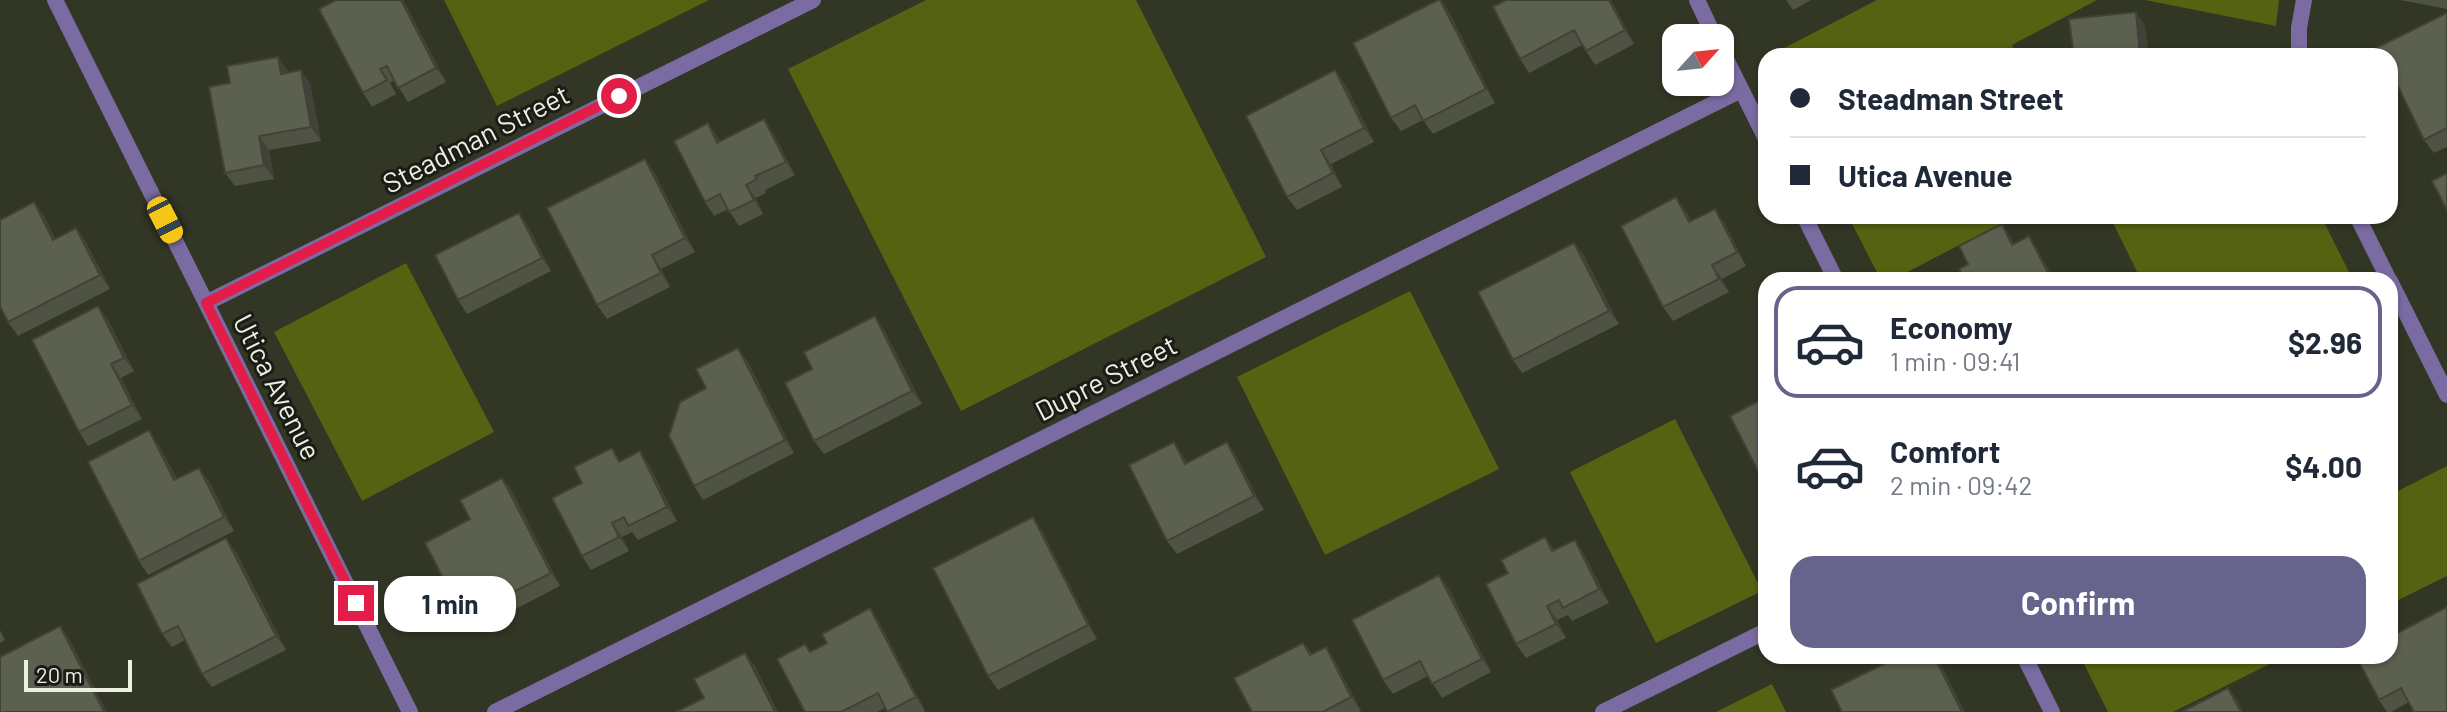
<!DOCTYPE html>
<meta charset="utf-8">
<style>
body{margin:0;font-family:Barlow,sans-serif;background:#f6f6f7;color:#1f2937;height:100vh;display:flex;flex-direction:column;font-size:30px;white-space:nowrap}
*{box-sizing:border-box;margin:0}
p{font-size:26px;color:#747a83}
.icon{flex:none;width:44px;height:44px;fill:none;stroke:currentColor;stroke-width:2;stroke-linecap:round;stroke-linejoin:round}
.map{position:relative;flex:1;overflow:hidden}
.sheet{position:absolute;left:1758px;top:272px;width:640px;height:392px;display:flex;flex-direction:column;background:#fff;border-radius:24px;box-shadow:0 2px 6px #0004}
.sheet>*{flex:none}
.top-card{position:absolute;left:1758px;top:48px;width:640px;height:176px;border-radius:24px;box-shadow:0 2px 6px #0004;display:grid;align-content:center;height:176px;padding:0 32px;background:#fff}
.needle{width:52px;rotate:63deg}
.controls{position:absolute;left:1662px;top:24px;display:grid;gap:16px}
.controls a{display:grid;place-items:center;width:72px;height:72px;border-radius:16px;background:#fff;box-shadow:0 2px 6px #0004;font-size:40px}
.scale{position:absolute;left:24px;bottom:20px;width:108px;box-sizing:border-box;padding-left:8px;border:4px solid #ecefe4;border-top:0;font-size:22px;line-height:28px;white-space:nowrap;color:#ecefe4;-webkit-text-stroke:6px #1a1c15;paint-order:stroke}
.end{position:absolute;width:36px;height:36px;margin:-18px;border:10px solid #e11d48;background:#fff;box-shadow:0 0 0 4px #fff}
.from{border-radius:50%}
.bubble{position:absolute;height:56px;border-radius:24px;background:#fff;box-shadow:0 2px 6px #0004;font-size:26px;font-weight:700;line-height:56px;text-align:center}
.car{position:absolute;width:24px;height:48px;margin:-24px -12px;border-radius:10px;box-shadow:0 0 6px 2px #0007;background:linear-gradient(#f5c518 24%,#345 0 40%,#f5c518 0 76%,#345 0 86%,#f5c518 0)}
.top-card b{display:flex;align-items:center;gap:28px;height:76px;font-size:30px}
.top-card b+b{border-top:2px solid #e0e1e3}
.top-card i{width:20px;height:20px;background:#1f2937}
ul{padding:14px 0 0;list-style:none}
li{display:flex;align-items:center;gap:24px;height:112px;margin:0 16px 12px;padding:0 16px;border:4px solid transparent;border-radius:24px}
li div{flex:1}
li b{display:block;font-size:30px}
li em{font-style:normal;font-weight:700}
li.on{border-color:#66638c}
li>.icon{width:72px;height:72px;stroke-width:1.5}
.cta{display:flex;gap:16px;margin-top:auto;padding:16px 32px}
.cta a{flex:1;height:92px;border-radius:24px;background:#66638c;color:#fff;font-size:32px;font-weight:700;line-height:92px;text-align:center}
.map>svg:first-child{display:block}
</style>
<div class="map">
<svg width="2447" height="712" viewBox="0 0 2447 712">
<rect width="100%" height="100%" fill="#323625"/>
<path fill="#546211" d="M444 0H709L497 106Z
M926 0H1136L1266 257 961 411 788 69Z
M1877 0H2097L2012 45 2017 56H1769Z
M2145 0H2279L2276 26Z
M1848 216H2015L1892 280H1881Z
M2122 216H2321L2353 280H2141L2112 221Z
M406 263 494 432 362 501 274 332Z
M1410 291 1499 469 1325 555 1237 377Z
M1675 419 1762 591 1656 643 1570 472Z
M2447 466V576L2390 604V495Z
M2080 656H2286L2173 712H2108Z
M1772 684 1786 712H1716Z"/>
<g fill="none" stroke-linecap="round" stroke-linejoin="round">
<path stroke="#7a6ca2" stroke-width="16" d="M55 0 410 712
M1697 0 1715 38
M1720 47 1766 139
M2299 56V28L2304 0
M1804 216 1836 280
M2357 216 2389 280
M2390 281 2447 395
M206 303 813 0
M2024 656 2052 712
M495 712 1741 90
M1603 712 1766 631"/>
</g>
<path fill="#4f5343" d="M403 0 446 82 408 102 394 80 390 83 396 94 372 107 363 93Z
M1441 0 1449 12 1495 103 1433 134 1423 120 1401 131 1391 118Z
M1611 0 1634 44 1595 65 1582 45 1529 73 1520 59Z
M1786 0H1811L1793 10Z
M2400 0H2447V9Z
M2447 13V147L2434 153 2424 140Z
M278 57 288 72 310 83 321 141 269 150 274 179 235 186 225 173 230 83Z
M1345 84 1374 142 1331 164 1342 187 1297 210 1287 197Z
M708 123 720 141 773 133 795 175 765 190 766 193 756 198 763 214 739 226 728 209 714 216 705 202Z
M654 172 695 252 661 269 670 287 607 319 597 305Z
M34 202 44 216 55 239 76 228 86 242 110 289 18 336 8 322Z
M1686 211 1691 221 1724 222 1746 266 1722 279 1729 292 1673 321 1663 307Z
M528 226 551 271 467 314 458 300Z
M1574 243 1584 256 1619 324 1522 373 1513 360Z
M98 306 108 320 134 371 121 378 142 419 88 446 79 432Z
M884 330 922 404 824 454 814 441Z
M748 362 794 453 703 500 694 486 706 388Z
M1174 442 1187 463 1227 442 1236 456 1264 510 1177 554 1167 541Z
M158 444 177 479 209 481 234 531 148 575 139 561Z
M640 451 649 465 677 521 638 540 632 532 622 537 629 551 591 570 582 556V483Z
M502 478 512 491 560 586 473 631 463 617 470 519Z
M1042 531 1097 639 998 690 988 676Z
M1545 537 1554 550 1575 540 1584 554 1609 603 1572 621 1568 615 1557 620 1566 638 1526 658 1516 644 1508 573Z
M236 552 286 650 212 687 202 674 185 640 172 647 162 634Z
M1439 575 1449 589 1491 672 1442 698 1428 676 1393 694 1383 680Z
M870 608 879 622 925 711 923 712H888L885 708 877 712H805L811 652 827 643Z
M0 630 5 640 0 643Z
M1303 643 1312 654 1326 647 1335 661 1361 711 1359 712H1252Z
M2390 656 2409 702 2391 712H2387L2379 700Z"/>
<path fill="#404337" d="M401 0H403L446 82 436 68Z
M1440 0 1449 12 1495 103 1486 89Z
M1609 0H1611L1634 44 1625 30Z
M2136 12 2145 25 2149 56H2140Z
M278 57 288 71 291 87 281 74Z
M301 70 310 83 321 141 311 127Z
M1335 70 1345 84 1374 142 1364 128Z
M764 119 773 133 795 175 786 162Z
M708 123 718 137 727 156 717 143Z
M259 136 269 150 274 179 264 165Z
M1321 150 1331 164 1342 187 1333 173Z
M645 159 654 172 695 252 685 238Z
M746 185 756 198 763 214 754 200Z
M1676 197 1686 211 1698 236 1689 222Z
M34 202 44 216 63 253 53 240Z
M1715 209 1724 222 1746 266 1737 252Z
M519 213 528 226 551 271 542 258Z
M2002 224 2011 238 2022 258 2012 245Z
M76 228 86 242 110 289 100 275Z
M2029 236 2038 250 2054 280H2052L2050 277Z
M1574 243 1584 256 1619 324 1609 311Z
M652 255 661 269 670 287 661 273Z
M1712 265 1722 279 1729 292 1719 279Z
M98 306 108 320 134 371 124 358Z
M875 316 884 330 922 404 912 391Z
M738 348 748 362 794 453 785 440Z
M111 364 121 378 142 419 132 405Z
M149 430 158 444 184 494 174 480Z
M1174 442 1183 456 1194 477 1185 464Z
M1227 442 1236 456 1264 510 1254 496Z
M640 451 649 465 677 521 667 507Z
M199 468 209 481 234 531 224 517Z
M502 478 512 491 560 586 551 573Z
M1033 517 1042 531 1097 639 1088 625Z
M612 523 622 537 629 551 619 537Z
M226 538 236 552 286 650 276 636Z
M1575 540 1584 554 1609 603 1599 589Z
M1439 575 1449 589 1491 672 1482 659Z
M1547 606 1557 620 1566 638 1556 624Z
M870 608 879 622 925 711 916 697Z
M60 626 70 640 107 712H104Z
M1326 647 1335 661 1361 711 1351 697Z
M745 653 755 666 778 712H775Z
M1934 656H1937L1965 712H1962Z
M2228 688 2238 701 2243 712H2241Z"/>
<path fill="#5c604e" stroke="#404337" stroke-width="2" d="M336 0H401L436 68 398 88 387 66 380 69 387 80 363 93 319 9Z
M1438 0H1440L1486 89 1423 121 1415 105 1391 118 1353 43Z
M1506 0H1609L1625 30 1586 51 1574 30 1520 59 1493 7Z
M2136 12 2140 56H2074L2069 19Z
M2447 13V128L2424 140 2390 70V56H2383L2378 47Z
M278 57 281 74 301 70 311 127 259 136 264 165 225 173 209 87 230 83 227 66Z
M1335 70 1364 128 1321 150 1333 173 1287 197 1246 116Z
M764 119 786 162 755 176 757 179 746 185 754 200 729 212 720 194 705 202 674 141 708 123 717 143Z
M645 159 685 238 652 255 661 273 597 305 547 208Z
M2447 173V210L2432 181Z
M1676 197 1689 222 1715 209 1737 252 1712 265 1719 279 1663 307 1621 226Z
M34 202 53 240 76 228 100 275 8 322 0 306V220Z
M519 213 542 258 458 300 435 255Z
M2002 224 2012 245 2029 236 2050 277 2044 280H1965L1959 269 1968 264 1959 246Z
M1574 243 1609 311 1513 360 1478 292Z
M98 306 124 358 111 364 132 405 79 432 32 340Z
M875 316 912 391 814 441 785 383 812 369 804 352Z
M738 348 785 440 694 486 669 436 680 402 706 388 696 369Z
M1766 397V487L1730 416Z
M149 430 174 480 199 468 224 517 139 561 88 462Z
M1174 442 1185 464 1227 442 1254 496 1167 541 1129 465Z
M612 448 619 462 640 451 667 507 628 526 624 517 612 523 619 537 582 556 552 498 582 483 574 467Z
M502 478 551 573 463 617 425 543 470 519 460 500Z
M1033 517 1088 625 988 676 933 568Z
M1545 537 1552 551 1575 540 1599 589 1563 608 1559 600 1547 606 1556 624 1516 644 1486 584 1508 573 1501 560Z
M226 538 276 636 202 674 178 626 162 634 137 584Z
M1439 575 1482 659 1432 684 1420 661 1383 680 1352 620Z
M2447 607V712H2414L2401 688 2379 700 2356 656H2390V637Z
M870 608 916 697 887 712 878 693 841 712H805L777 659 805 644 810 652 827 643 822 634Z
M60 626 104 712H0V657Z
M1303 643 1310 655 1326 647 1351 697 1323 712H1252L1234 678Z
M745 653 775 712H676L704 698 694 679Z
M1900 656H1934L1962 712H1842L1831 690Z
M2228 688 2241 712H2181Z"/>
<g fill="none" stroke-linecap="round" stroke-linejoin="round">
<path stroke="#e11d48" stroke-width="10" d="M356 603 206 303 619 96"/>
</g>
<g text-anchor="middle" stroke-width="6" stroke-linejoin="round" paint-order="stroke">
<g font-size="28" fill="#ecefe4" stroke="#1a1c15">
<text transform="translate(476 139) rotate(-27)" y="10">Steadman Street</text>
<text transform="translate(1106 378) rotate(-27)" y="10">Dupre Street</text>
<text transform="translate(277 387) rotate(63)" y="10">Utica Avenue</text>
</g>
</g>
</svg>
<div class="controls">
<a><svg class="needle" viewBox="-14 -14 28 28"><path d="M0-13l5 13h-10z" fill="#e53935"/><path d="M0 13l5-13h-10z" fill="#747a83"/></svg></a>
</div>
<div class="scale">20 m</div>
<i class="end from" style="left:619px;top:96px"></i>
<i class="end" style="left:356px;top:603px"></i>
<div class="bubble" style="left:384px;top:576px;width:132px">1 min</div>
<i class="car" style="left:165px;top:220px;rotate:153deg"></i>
<div class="top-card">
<b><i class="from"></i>Steadman Street</b>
<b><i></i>Utica Avenue</b>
</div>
<section class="sheet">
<ul>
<li class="on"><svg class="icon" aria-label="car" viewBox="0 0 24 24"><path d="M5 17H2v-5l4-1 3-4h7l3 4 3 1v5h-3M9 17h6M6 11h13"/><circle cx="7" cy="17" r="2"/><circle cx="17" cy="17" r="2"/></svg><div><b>Economy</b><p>1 min · 09:41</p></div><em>$2.96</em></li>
<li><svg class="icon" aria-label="car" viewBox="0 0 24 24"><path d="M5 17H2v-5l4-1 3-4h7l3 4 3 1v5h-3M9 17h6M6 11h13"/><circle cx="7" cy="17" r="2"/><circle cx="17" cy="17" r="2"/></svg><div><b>Comfort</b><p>2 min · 09:42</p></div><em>$4.00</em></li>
</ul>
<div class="cta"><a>Confirm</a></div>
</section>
</div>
